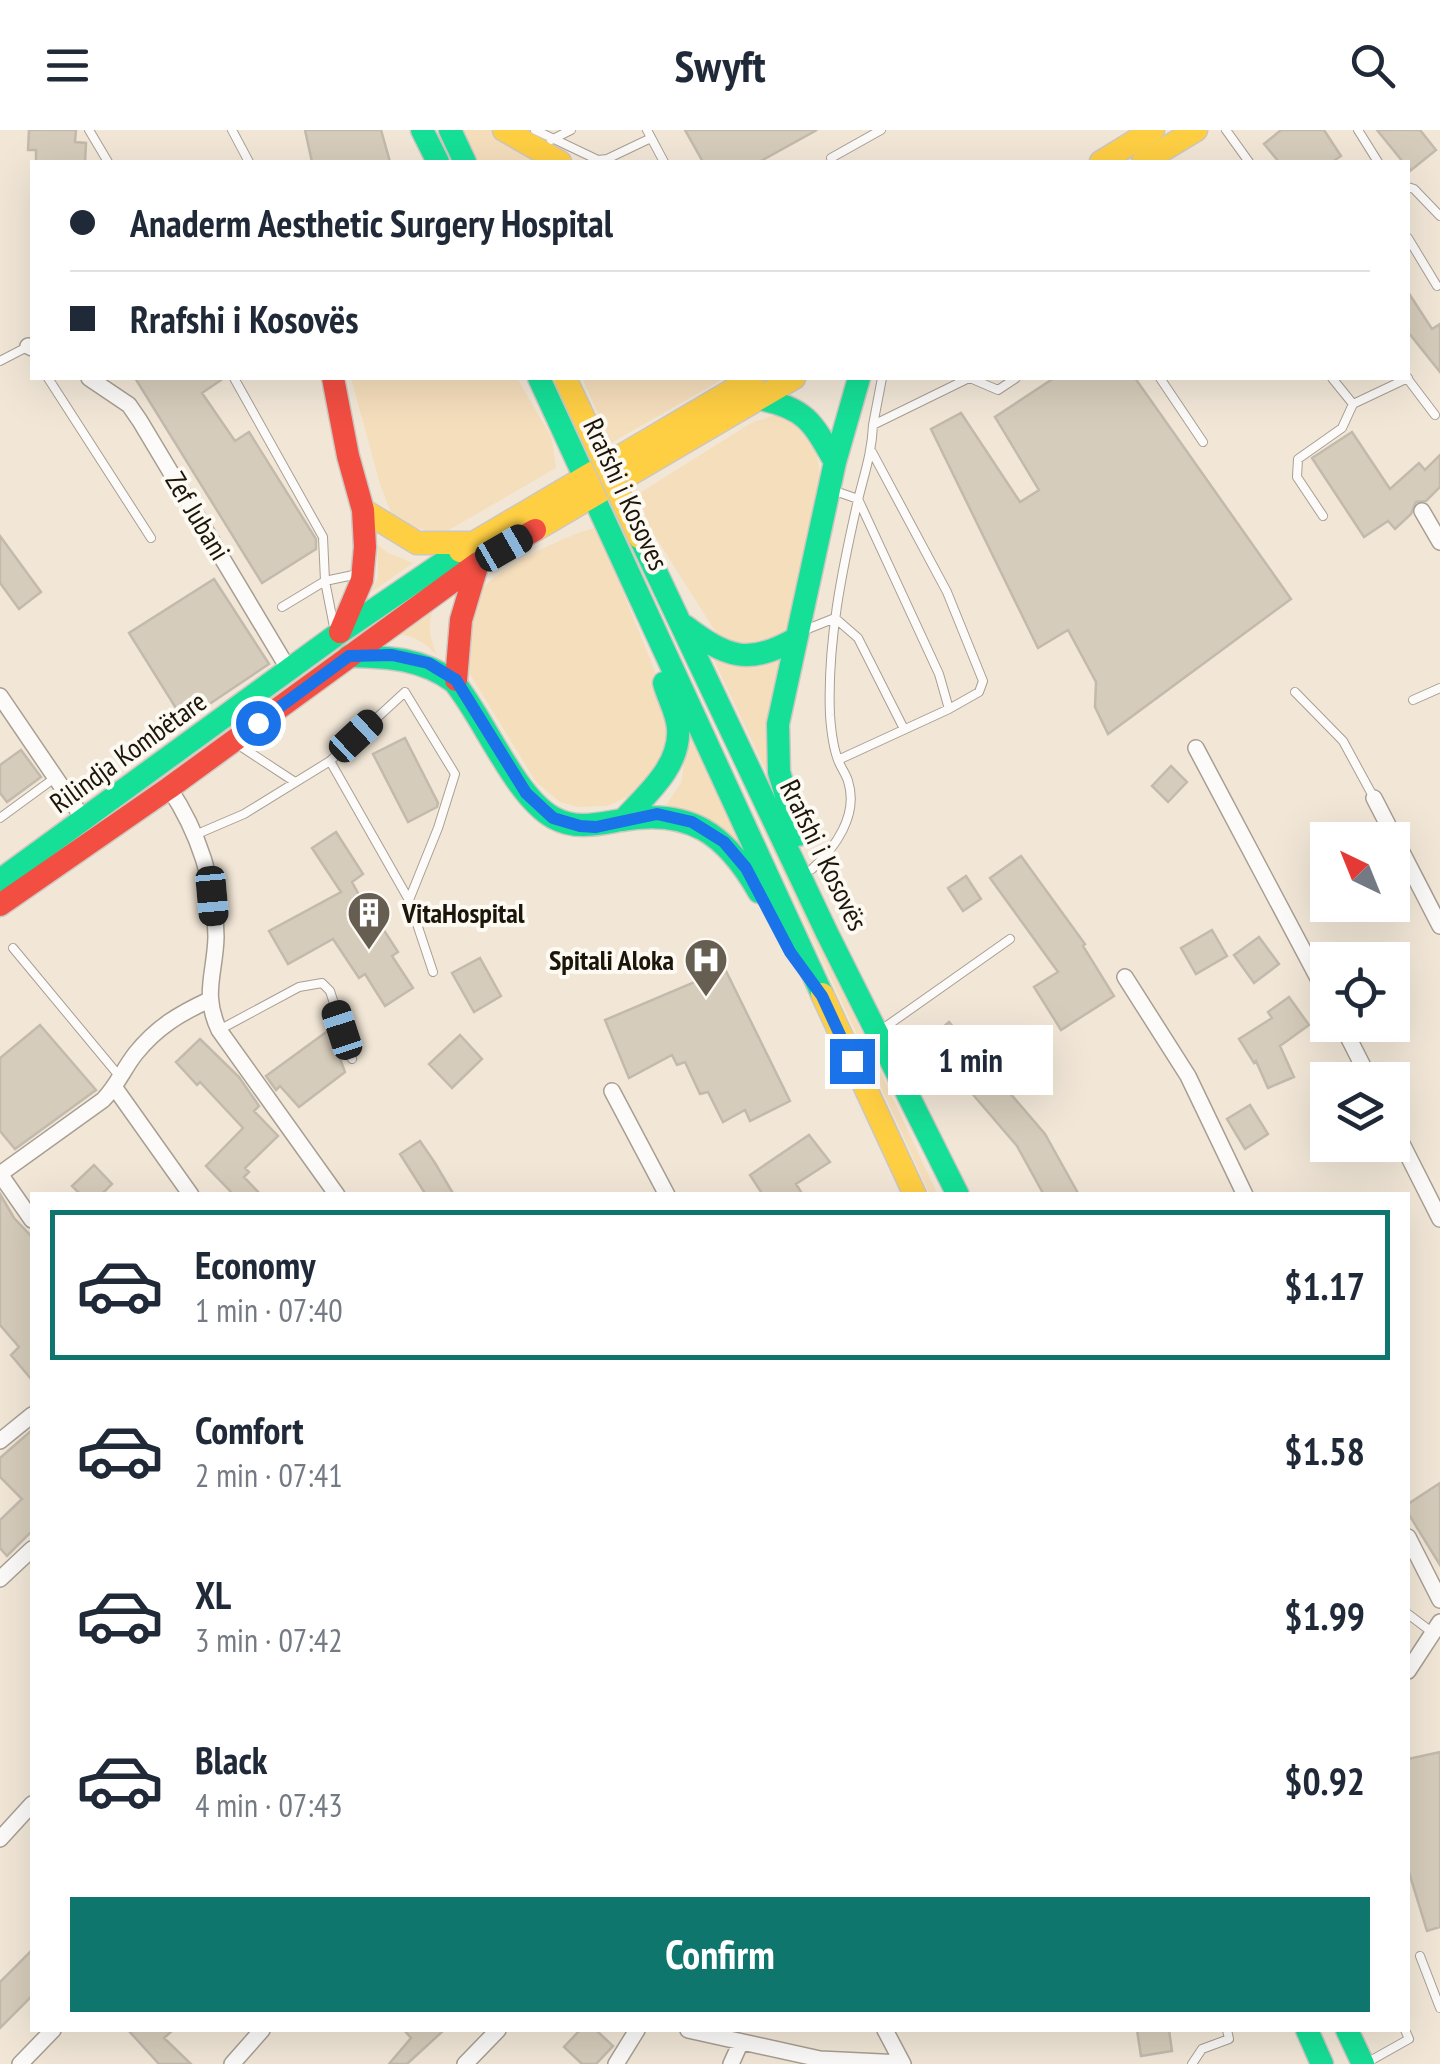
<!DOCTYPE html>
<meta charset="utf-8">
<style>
body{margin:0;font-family:"PT Sans Narrow",sans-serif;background:#f6f6f7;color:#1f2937;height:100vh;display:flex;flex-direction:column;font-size:38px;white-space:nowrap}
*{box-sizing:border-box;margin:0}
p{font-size:32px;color:#747a83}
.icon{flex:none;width:55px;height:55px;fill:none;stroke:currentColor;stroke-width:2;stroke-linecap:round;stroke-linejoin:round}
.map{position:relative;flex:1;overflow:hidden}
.panel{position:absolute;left:30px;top:1062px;width:1380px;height:840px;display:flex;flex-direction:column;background:#fff;border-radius:0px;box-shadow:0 10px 40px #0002}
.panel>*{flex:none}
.top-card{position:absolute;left:30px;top:30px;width:1380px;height:220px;border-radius:0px;box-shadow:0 10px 40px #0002;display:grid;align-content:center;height:220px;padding:0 40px;background:#fff}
.needle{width:65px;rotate:317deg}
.fabs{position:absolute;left:1310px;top:692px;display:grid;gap:20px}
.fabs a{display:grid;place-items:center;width:100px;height:100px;border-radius:0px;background:#fff;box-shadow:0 10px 40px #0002;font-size:50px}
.end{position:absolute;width:45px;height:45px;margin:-22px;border:12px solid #1a73e8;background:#fff;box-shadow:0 0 0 5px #fff}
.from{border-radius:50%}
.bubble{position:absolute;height:70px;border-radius:0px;background:#fff;box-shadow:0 10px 40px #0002;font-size:32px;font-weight:600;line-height:70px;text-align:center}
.car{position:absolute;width:30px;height:60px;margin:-30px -15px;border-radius:12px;box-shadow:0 0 8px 2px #0007;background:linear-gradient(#222 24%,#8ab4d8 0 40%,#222 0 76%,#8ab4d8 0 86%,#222 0)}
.top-card b{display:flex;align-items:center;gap:35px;height:95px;font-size:38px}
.top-card b+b{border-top:2px solid #e0e1e3}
.top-card i{width:25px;height:25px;background:#1f2937}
ul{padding:18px 0 0;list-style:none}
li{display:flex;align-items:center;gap:30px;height:150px;margin:0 20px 15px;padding:0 20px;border:5px solid transparent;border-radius:0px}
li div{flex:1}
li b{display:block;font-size:38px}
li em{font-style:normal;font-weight:600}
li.selected{border-color:#0f766e}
li>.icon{width:90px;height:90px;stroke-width:1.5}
.action{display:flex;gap:20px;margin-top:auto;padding:20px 40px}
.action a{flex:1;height:115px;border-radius:0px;background:#0f766e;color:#fff;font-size:40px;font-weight:600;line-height:115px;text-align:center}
header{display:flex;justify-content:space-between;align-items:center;height:130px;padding:0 40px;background:#fff;font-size:45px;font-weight:600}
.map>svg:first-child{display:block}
</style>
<header><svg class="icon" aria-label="menu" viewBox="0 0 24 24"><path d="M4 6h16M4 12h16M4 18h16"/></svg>Swyft<svg class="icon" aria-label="search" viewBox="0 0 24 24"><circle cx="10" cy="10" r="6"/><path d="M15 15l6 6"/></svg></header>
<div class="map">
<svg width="1440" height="1934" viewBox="0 0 1440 1934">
<rect width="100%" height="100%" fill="#f2e7d7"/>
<path fill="#f5debc" d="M461 0H494L546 32H476Z
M351 248H517L552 308 556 338 442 404 395 393 380 354Z
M582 248H725L611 313Z
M787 281C810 293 820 326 820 351L787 501 768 517 722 512 649 397 638 364 751 293Z
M623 392 938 1065H930Z
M594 398 609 427 669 576 674 600 642 661 607 676 577 677 560 672 536 652 463 533C468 514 473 471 484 457 500 437 569 404 594 398Z
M378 415 388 423 413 433 370 463 378 448Z
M438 468C427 490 428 503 437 526 423 510 411 504 390 504Z
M709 520C735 537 759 547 784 524L770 649Z
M690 596 749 727 666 675 681 653Z"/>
<path fill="#d6ccbb" stroke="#c3baad" stroke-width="2.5" d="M29 0H76L75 12 86 13 85 32H36V20H28Z
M305 0H381L390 32H312Z
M685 0H817L759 32H703Z
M1281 0H1324L1341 26 1332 32H1279L1264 14Z
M1377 0H1420L1436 20 1410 41 1408 32H1403Z
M1408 162 1432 199 1440 194V242L1408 202Z
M135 248H224L202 263 235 311 249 302 316 409V419L262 453Z
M1054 248H1135L1291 469 1108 604 1095 577 1096 552 1068 500 1038 518 931 299 961 283 1020 372 1039 360 995 287Z
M1352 302 1390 359 1419 333 1425 340 1440 325V357L1426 371 1416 372 1411 384 1395 399 1388 391 1364 407 1312 328Z
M0 406 41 462 19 479 0 453Z
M214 449 269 534 184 591 129 503Z
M405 608 438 673 437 677 408 692 373 624Z
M21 620 41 647 7 672 0 663V635Z
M1171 636 1187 652 1168 672 1152 656Z
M336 702 363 744 352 752 376 796 380 794 398 822 392 826 413 858 385 876 365 844 359 848 333 809 288 834 269 801 341 762 312 718Z
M1021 726 1085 814 1083 816 1114 866 1061 900 1034 857 1058 842 990 748Z
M966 746 981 769 963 781 948 758Z
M1212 800 1227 826 1196 844 1181 818Z
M1259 807 1279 834 1254 853 1234 825Z
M480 828 501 866 474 882 452 843Z
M725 839 790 971 750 991 745 980 723 992 708 962 700 964 685 932 677 935 672 925 629 948 605 890Z
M1289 867 1309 895 1280 916 1294 947 1268 958 1256 931 1254 933 1239 909 1272 888 1268 882Z
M949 892 1045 1004 1079 1065H1044L1017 1016 927 911Z
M40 895 96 960 15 1019 0 1001V928Z
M329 900 345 942 299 977 280 956 276 960 266 946Z
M460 905 482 929 452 958 429 934Z
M200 909 239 947 259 976 254 981 278 1006 245 1038 249 1042 244 1047 261 1065H234L206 1036 243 998 200 952 197 955 176 932Z
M1250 975 1268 1004 1245 1019 1227 989Z
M809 1005 830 1032 796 1054 803 1065H763L750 1045Z
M420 1011 435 1033 454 1065H426L400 1024Z
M94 1035 112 1054 101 1065H81L72 1056Z
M0 1064 14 1088 32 1107V1250L11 1225 19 1217 0 1195Z
M32 1300V1401L7 1426 0 1418V1390L22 1369 0 1347V1328Z
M1440 1353V1435L1408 1383V1374Z
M1440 1622V1797L1427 1801 1408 1739V1629Z
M32 1820V1866L0 1898V1852Z
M128 1900H173L164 1908 191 1934H159Z
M404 1900H444L407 1934H389L411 1908Z
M580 1900H596L613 1916 596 1934H582L564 1917Z
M1137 1900H1169L1172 1921 1141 1926Z"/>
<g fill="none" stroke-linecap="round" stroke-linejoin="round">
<defs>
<path id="lane" d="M89 0 108 32
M232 0 249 32
M535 0 598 30 607 29 651 8
M647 0 664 32
M1226 0 1249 32
M1358 0 1378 32
M551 10 571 0
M831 28 881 0
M1408 57 1414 59 1440 86
M1408 108 1437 156
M0 231 27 217
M48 248 151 408
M234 248 323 407 325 451 358 444
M970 248 998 260 1016 248
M1160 248 1203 312
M1332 248 1353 274 1408 248
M1407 248 1435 285
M873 295 882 248
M872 322 947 462 983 551 979 562 949 579
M835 361 858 369 939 544 949 579 838 630
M1323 386 1297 347 1298 329 1342 298 1353 274
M282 477 325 451 334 497
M805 500 835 488 858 508 904 599
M1295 562 1343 611 1374 668
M1413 570 1440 558
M237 614 295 652
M330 631 405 562 455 644 438 698 409 770
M0 688 56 647
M195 705 244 684 330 631 409 770 433 842
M812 739C835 718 859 685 848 651 846 644 841 638 838 630 833 617 831 599 830 585 827 513 842 440 858 370 864 345 872 322 873 295L969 248
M13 818 120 947
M219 900 299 857 322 853 330 861 352 929
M881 900 1010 809
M1408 1484 1433 1503
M1420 1826 1440 1878
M1368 1932 1409 1909 1405 1900
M1192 1934 1202 1919 1229 1909 1227 1900"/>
<path id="street" d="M28 216 32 218
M89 248 129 275 140 291 289 540
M1422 381 1440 412
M0 566 85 691
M1196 618 1328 867
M169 658C198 701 216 754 216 807 215 844 202 864 219 900L337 1065
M1374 668 1440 796
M1125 847 1188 946 1245 1065
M1342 895 1370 950
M115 958 191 1065
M612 961 667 1065
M1392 994 1440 1089
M0 1044 103 970C117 956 124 938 136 923 157 897 179 884 209 870
M0 1044 32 1090
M0 1311 32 1285
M1408 1407 1440 1470
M0 1449 32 1419
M1408 1541 1440 1492
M0 1709 32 1674
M688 1900 820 1929 902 1933
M885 1900 903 1934
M20 1934 53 1900
M232 1934 262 1900
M465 1934 498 1900
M616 1934 637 1900
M731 1934 740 1914"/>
<path id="fast" d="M422 0 438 32
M450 0 465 32
M539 248 822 864
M760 269C806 278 813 293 835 332
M640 408 827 803 958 1065
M685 496C726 527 748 536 795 509
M349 526C388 527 422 528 454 552 484 588 515 667 554 688 576 700 598 694 622 690 690 678 726 704 759 762
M623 690C646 665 681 636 678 598 677 583 668 568 664 553
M798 705 779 642 778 594 835 332 859 248
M0 750 335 506 460 421
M1307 1900 1322 1934
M1347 1900 1363 1934"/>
<path id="slow" d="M504 0 560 32
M1101 32 1153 0
M1143 32 1196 0
M363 380 417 413H471
M535 400 794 248
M460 421 753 248
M822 864 915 1065"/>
<path id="jam" d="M333 248 348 326 363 380 365 417 362 450 340 502
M456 550 461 490 478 433
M0 775 169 658 478 433 535 400"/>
</defs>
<use href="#lane" stroke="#a89f93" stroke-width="10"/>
<use href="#street" stroke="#a89f93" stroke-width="18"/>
<use href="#fast" stroke="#cdc7c0" stroke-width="25"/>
<use href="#slow" stroke="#cdc7c0" stroke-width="25"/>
<use href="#jam" stroke="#cdc7c0" stroke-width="25"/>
<use href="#lane" stroke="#fdfbf9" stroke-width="8"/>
<use href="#street" stroke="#fdfbf9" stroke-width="15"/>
<use href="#fast" stroke="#16e098" stroke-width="22"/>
<use href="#slow" stroke="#ffcf43" stroke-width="22"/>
<use href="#jam" stroke="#f24e42" stroke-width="22"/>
<defs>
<path id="slow-bridge" d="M565 248 640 408"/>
</defs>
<use href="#slow-bridge" stroke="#cdc7c0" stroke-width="25" stroke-linecap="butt"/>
<use href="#slow-bridge" stroke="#ffcf43" stroke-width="22"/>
</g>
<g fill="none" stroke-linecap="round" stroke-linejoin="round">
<path stroke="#1a73e8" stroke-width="12" d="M258 593 349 526 392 525 428 533 456 550 526 663 553 688 580 696 596 697 657 684 692 692 724 712 746 738 790 822 822 866 852 931"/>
</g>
<defs>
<symbol id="building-pin" viewBox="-11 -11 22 30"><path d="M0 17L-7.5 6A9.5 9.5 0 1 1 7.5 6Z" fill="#675e52" stroke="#fdf9f3"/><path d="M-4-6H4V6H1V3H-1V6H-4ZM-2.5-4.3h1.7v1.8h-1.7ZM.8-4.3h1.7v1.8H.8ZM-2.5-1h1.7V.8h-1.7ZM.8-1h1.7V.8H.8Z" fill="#fff"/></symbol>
<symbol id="hospital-pin" viewBox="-11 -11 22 30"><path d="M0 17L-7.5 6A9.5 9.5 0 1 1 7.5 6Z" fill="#675e52" stroke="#fdf9f3"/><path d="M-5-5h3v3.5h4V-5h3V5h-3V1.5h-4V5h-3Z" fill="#fff"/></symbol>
</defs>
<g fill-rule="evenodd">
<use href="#building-pin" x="344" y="758" width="50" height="68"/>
<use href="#hospital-pin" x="681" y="805" width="50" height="68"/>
</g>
<g text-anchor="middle" stroke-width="8" stroke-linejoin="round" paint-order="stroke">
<g font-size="28" fill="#1c150a" stroke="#fdf9f3">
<text transform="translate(626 364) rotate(65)" y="10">Rrafshi i Kosoves</text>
<text transform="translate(198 386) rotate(59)" y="10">Zef Jubani</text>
<text transform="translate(128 622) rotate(-36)" y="10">Rilindja Kombëtare</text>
<text transform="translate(824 725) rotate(64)" y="10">Rrafshi i Kosovës</text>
</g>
<g font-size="28" font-weight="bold" fill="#1c150a" stroke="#fdf9f3" text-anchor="start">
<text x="402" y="793">VitaHospital</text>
<text x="674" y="840" text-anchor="end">Spitali Aloka</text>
</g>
</g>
</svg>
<div class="fabs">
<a><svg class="needle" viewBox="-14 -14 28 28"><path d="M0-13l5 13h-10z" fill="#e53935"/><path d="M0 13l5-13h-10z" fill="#747a83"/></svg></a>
<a><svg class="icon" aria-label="locate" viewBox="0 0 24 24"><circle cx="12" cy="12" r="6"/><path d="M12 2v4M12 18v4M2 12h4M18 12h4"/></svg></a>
<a><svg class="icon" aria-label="layers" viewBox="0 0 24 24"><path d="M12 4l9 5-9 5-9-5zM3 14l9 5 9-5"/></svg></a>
</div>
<i class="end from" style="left:258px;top:593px"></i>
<i class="end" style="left:852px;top:931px"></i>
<div class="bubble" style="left:888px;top:895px;width:165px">1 min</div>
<i class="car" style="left:504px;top:418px;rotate:60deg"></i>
<i class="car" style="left:356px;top:606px;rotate:47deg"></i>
<i class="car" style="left:212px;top:766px;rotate:175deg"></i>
<i class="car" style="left:342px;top:900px;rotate:342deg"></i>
<div class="top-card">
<b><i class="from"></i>Anaderm Aesthetic Surgery Hospital</b>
<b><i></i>Rrafshi i Kosovës</b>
</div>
<section class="panel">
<ul>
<li class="selected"><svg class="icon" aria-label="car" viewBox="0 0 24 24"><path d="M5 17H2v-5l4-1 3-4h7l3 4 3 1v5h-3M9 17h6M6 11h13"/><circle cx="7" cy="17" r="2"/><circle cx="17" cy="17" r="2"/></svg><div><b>Economy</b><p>1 min · 07:40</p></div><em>$1.17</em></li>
<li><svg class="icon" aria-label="car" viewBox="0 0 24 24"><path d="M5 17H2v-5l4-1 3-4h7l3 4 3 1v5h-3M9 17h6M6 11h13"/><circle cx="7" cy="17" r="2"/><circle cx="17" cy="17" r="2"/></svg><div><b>Comfort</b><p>2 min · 07:41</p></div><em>$1.58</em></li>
<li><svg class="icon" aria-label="car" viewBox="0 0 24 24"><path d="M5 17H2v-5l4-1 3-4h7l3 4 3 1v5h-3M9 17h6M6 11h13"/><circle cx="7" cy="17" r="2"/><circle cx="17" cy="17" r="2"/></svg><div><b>XL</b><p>3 min · 07:42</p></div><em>$1.99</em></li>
<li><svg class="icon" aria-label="car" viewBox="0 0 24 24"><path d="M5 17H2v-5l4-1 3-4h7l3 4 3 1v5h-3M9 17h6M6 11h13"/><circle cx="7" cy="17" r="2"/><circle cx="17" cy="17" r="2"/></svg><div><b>Black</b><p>4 min · 07:43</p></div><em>$0.92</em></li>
</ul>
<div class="action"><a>Confirm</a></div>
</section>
</div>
